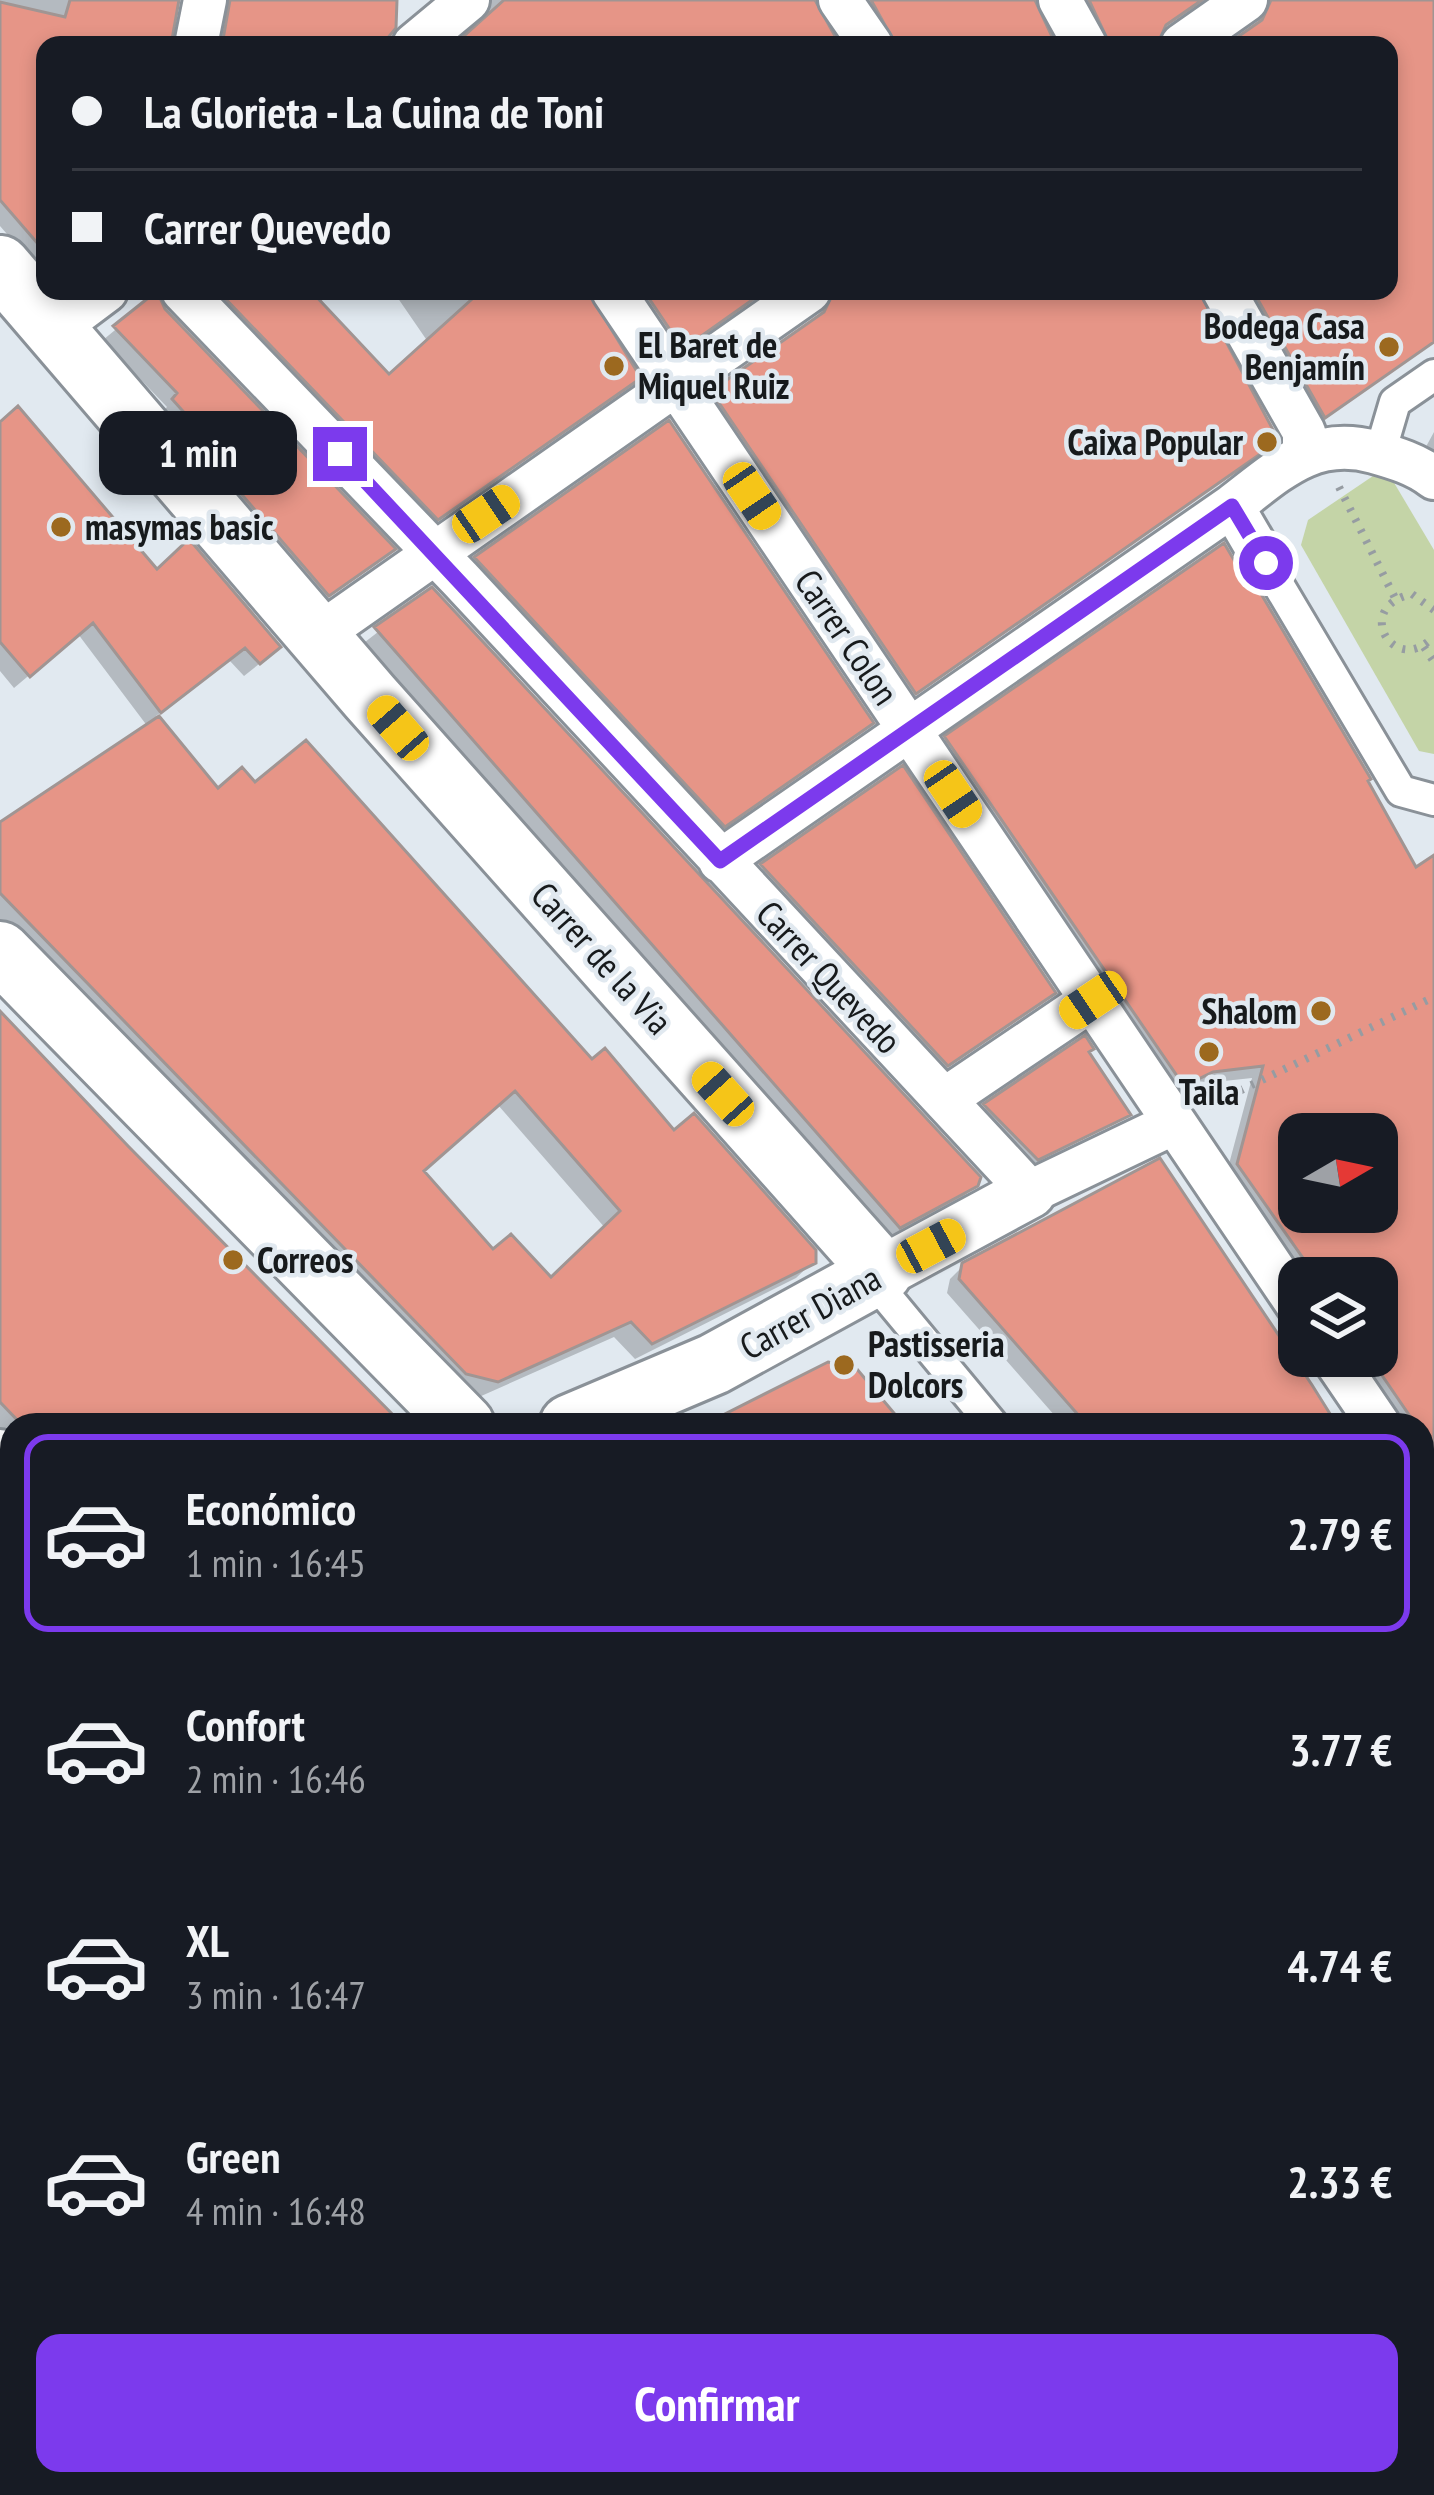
<!DOCTYPE html>
<html lang="es">
<meta charset="utf-8">
<style>
body{margin:0;font-family:"PT Sans Narrow",sans-serif;background:#20242c;color:#f1f3f6;height:100vh;display:flex;flex-direction:column;font-size:45px;white-space:nowrap}
*{box-sizing:border-box;margin:0}
p{font-size:39px;color:#9ea1a6}
.icon{flex:none;width:66px;height:66px;fill:none;stroke:currentColor;stroke-width:2;stroke-linecap:round;stroke-linejoin:round}
.map{position:relative;flex:1;overflow:hidden}
.details{position:absolute;left:0px;top:1413px;width:1434px;height:1083px;display:flex;flex-direction:column;background:#171b24;border-radius:36px 36px 0 0;box-shadow:0 6px 18px #0003}
.details>*{flex:none}
.top-card{position:absolute;left:36px;top:36px;width:1362px;height:264px;border-radius:24px;box-shadow:0 6px 18px #0003;display:grid;align-content:center;height:264px;padding:0 36px;background:#171b24}
.needle{width:78px;rotate:81deg}
.fabs{position:absolute;left:1278px;top:1113px;display:grid;gap:24px}
.fabs a{display:grid;place-items:center;width:120px;height:120px;border-radius:24px;background:#171b24;box-shadow:0 6px 18px #0003;font-size:60px}
.end{position:absolute;width:54px;height:54px;margin:-27px;border:15px solid #7c3aed;background:#fff;box-shadow:0 0 0 6px #fff}
.from{border-radius:50%}
.bubble{position:absolute;height:84px;border-radius:24px;background:#171b24;box-shadow:0 6px 18px #0003;font-size:39px;font-weight:700;line-height:84px;text-align:center}
.car{position:absolute;width:36px;height:72px;margin:-36px -18px;border-radius:15px;box-shadow:0 0 9px 3px #0007;background:linear-gradient(#f5c518 24%,#345 0 40%,#f5c518 0 76%,#345 0 86%,#f5c518 0)}
.top-card b{display:flex;align-items:center;gap:42px;height:114px;font-size:45px}
.top-card b+b{border-top:3px solid #363941}
.top-card i{width:30px;height:30px;background:#f1f3f6}
ul{padding:21px 0 0;list-style:none}
li{display:flex;align-items:center;gap:36px;height:198px;margin:0 24px 18px;padding:0 12px;border:6px solid transparent;border-radius:24px}
li div{flex:1}
li b{display:block;font-size:45px}
li em{font-style:normal;font-weight:700}
li.current{border-color:#7c3aed}
li>.icon{width:108px;height:108px;stroke-width:1.5}
.button{display:flex;gap:24px;margin-top:auto;padding:24px 36px}
.button a{flex:1;height:138px;border-radius:24px;background:#7c3aed;color:#fff;font-size:48px;font-weight:700;line-height:138px;text-align:center}
.map>svg:first-child{display:block}
</style>
<div class="map">
<svg width="1434" height="2495" viewBox="0 0 1434 2495">
<rect width="100%" height="100%" fill="#e1e9f0"/>
<path fill="#c4d4a7" d="M1373 476 1393 481 1434 550V754L1419 751 1301 545 1308 520Z"/>
<path fill="#0003" fill-rule="evenodd" d="M0 0H178L169 45H45V278L0 226Z
M213 0H395L394 26 387 45H210Z
M475 0H814L838 45H457L485 20Z
M848 0H1032L1057 45H881Z
M1070 0H1206L1162 29 1155 45H1093Z
M1256 0H1434V341L1312 428 1234 291H1389V45H1225L1258 22Z
M190 291H333L319 303 416 409 428 342 393 291H587L637 377 424 530Z
M623 291H765L669 359Z
M815 291H1196L1275 440 902 704 701 405 816 321 824 304Z
M155 297 162 310 392 549 315 607 161 413 167 407 103 340Z
M669 424 870 723 713 835 466 570Z
M0 425 156 573 264 660 244 676 229 660 156 716 217 792 592 1063 813 1262 796 1278 635 1359 614 1337 479 1397 450 1389 0 926V826L148 727 78 634 14 688 0 671ZM498 1105 606 1229 551 1281 493 1253 421 1172Z
M1434 432V474L1422 454Z
M431 591 975 1185 954 1206 879 1246 356 649Z
M946 739 1364 782 1415 871 1434 859V1486L1422 1469V1425H1392L1345 1356H1377V1278H1299L1225 1179 1252 1078 1196 1084 1169 1098 933 752ZM1299 1134H1377V1212H1299Z
M902 770 1052 993 935 1076 750 878Z
M0 1015 381 1425H12V1447L0 1434Z
M1084 1040 1085 1053 1127 1115 1027 1168 976 1115Z
M964 1265 1334 1425H1063L947 1293 950 1279Z
M1422 1556 1434 1574V1849L1422 1835Z
M12 1768V1938L0 1925V1775Z
M0 1966 12 1970V2235L0 2226Z
M1433 2076 1434 2077V2440L1422 2426V2084Z
M0 2264 12 2266V2432L0 2418Z
M62 2484H222L225 2495H75Z
M254 2484H505L508 2495H266Z
M534 2484H615L597 2495H544Z
M799 2484 831 2488 838 2495H783Z
M1001 2484H1182L1175 2491 1179 2495H1011Z
M1242 2484H1412L1423 2495H1253Z"/>
<path fill="#e69587" stroke="#a09593" stroke-width="3" fill-rule="evenodd" d="M70 0H179L171 45H45V252L0 200V2L65 17Z
M230 0H397L396 28 382 45H222Z
M504 0H815L840 45H454Z
M871 0H1035L1056 45H896Z
M1089 0H1202L1166 25 1157 45H1110Z
M1271 0H1434V342L1325 418 1253 291H1389V45H1226L1262 20Z
M157 291 165 309 396 549 329 596 182 425 190 419 172 399 177 393 113 326Z
M218 291H311L389 374 481 291H588L641 378 438 520Z
M644 291H765L683 349Z
M834 291H1199L1279 441 916 694 711 391 824 312Z
M18 406 157 569 189 539 281 647 260 664 245 648 161 713 93 623 30 677 0 642V422Z
M669 420 874 723 725 827 474 557Z
M1224 543 1244 577 1257 587 1371 779 1368 781 1416 867 1434 855V1451L1422 1425H1416L1377 1368V1278H1317L1237 1164 1263 1066 1213 1072 1184 1086 944 736ZM1299 1134H1377V1212H1299Z
M432 587 981 1177 978 1186 900 1228 374 627Z
M159 716 218 788 242 767 255 782 306 740 592 1059 605 1048 674 1130 694 1113 816 1250V1263L652 1344 631 1322 498 1382 466 1374 0 893V822ZM515 1091 620 1211 551 1277 511 1234 493 1249 424 1171Z
M903 765 1056 993 948 1066 760 864Z
M0 1011 128 1146 403 1425H22L0 1402Z
M1085 1035 1094 1049 1089 1052 1131 1115 1038 1160 983 1104Z
M1160 1158 1312 1385 1337 1425H1087L959 1279 962 1263Z
M828 1362 857 1369 904 1425H703Z"/>
<g fill="none" stroke-linecap="round" stroke-linejoin="round">
<defs>
<path id="pedestrian" d="M1380 453 1395 402 1434 375
M1266 564 1401 791 1434 800
M872 1279 993 1425
M1422 1940 1434 1955"/>
<path id="minor" d="M840 0 871 45
M1060 0 1085 45
M196 45 205 0
M414 45 468 0
M1182 45 1246 0
M183 291 460 579 1030 1192 1174 1123
M613 291 1299 1307
M1224 291 1304 432V453
M54 330 106 291
M1266 564 1232 506C1278 471 1313 435 1374 452 1395 458 1416 464 1434 478
M317 636 809 291
M720 861 1232 506
M945 1099 1093 999
M1332 1356 1379 1425
M0 1451 12 1463
M1422 1488 1434 1506
M0 1578 12 1591
M0 1692 12 1686
M0 1930 12 1942
M1422 2019 1434 2011
M0 2229 12 2241
M0 2443 12 2453
M48 2484 61 2495
M250 2484 261 2495
M532 2484 541 2495
M877 2484 888 2495
M994 2484 1005 2495
M690 2495 707 2484"/>
<path id="tertiary" d="M882 1272 1030 1192"/>
<path id="secondary" d="M0 266 370 697 882 1272 714 1364 570 1425
M0 952 464 1425
M1422 2429 1434 2441"/>
</defs>
<use href="#pedestrian" stroke="#8a9198" stroke-width="36"/>
<use href="#minor" stroke="#8a9198" stroke-width="48"/>
<use href="#tertiary" stroke="#8a9198" stroke-width="57"/>
<use href="#secondary" stroke="#8a9198" stroke-width="66"/>
<path stroke="#969ca2" stroke-width="8" stroke-dasharray="3 9" stroke-linecap="butt" d="M1339 487 1395 598
M1434 610 1412 594C1351 607 1395 679 1434 636
M1424 647 1434 662
M1208 1106 1434 997"/>
<use href="#pedestrian" stroke="#fff" stroke-width="30"/>
<use href="#minor" stroke="#fff" stroke-width="42"/>
<use href="#tertiary" stroke="#fff" stroke-width="51"/>
<use href="#secondary" stroke="#fff" stroke-width="60"/>
</g>
<g fill="none" stroke-linecap="round" stroke-linejoin="round">
<path stroke="#7c3aed" stroke-width="15" d="M340 454 720 861 1232 506 1266 563"/>
</g>
<g fill="#9c691f" stroke="#e1e9f0" stroke-width="4.5">
<circle cx="1389" cy="347" r="12"/>
<circle cx="614" cy="366" r="12"/>
<circle cx="1267" cy="442" r="12"/>
<circle cx="61" cy="527" r="12"/>
<circle cx="1321" cy="1011" r="12"/>
<circle cx="1209" cy="1052" r="12"/>
<circle cx="233" cy="1260" r="12"/>
<circle cx="844" cy="1365" r="12"/>
</g>
<g text-anchor="middle" stroke-width="9" stroke-linejoin="round" paint-order="stroke">
<g font-size="36" font-weight="bold" fill="#171a1c" stroke="#e1e9f0" text-anchor="start">
<text x="1365" y="339" text-anchor="end">Bodega Casa<tspan x="1365" dy="41">Benjamín</tspan></text>
<text x="638" y="358">El Baret de<tspan x="638" dy="41">Miquel Ruiz</tspan></text>
<text x="1243" y="455" text-anchor="end">Caixa Popular</text>
<text x="85" y="540">masymas basic</text>
<text x="1297" y="1024" text-anchor="end">Shalom</text>
<text x="1209" y="1105" text-anchor="middle">Taila</text>
<text x="257" y="1273">Correos</text>
<text x="868" y="1357">Pastisseria<tspan x="868" dy="41">Dolcors</tspan></text>
</g>
<g font-size="36" fill="#171a1c" stroke="#e1e9f0">
<text transform="translate(847 637) rotate(56)" y="13">Carrer Colon</text>
<text transform="translate(602 958) rotate(48)" y="13">Carrer de la Via</text>
<text transform="translate(829 977) rotate(47)" y="13">Carrer Quevedo</text>
<text transform="translate(810 1312) rotate(-29)" y="13">Carrer Diana</text>
</g>
</g>
</svg>
<div class="fabs">
<a><svg class="needle" viewBox="-14 -14 28 28"><path d="M0-13l5 13h-10z" fill="#e53935"/><path d="M0 13l5-13h-10z" fill="#9ea1a6"/></svg></a>
<a><svg class="icon" aria-label="layers" viewBox="0 0 24 24"><path d="M12 4l9 5-9 5-9-5zM3 14l9 5 9-5"/></svg></a>
</div>
<i class="end from" style="left:1266px;top:563px"></i>
<i class="end" style="left:340px;top:454px"></i>
<div class="bubble" style="left:99px;top:411px;width:198px">1 min</div>
<i class="car" style="left:752px;top:496px;rotate:146deg"></i>
<i class="car" style="left:486px;top:514px;rotate:56deg"></i>
<i class="car" style="left:398px;top:728px;rotate:319deg"></i>
<i class="car" style="left:953px;top:794px;rotate:146deg"></i>
<i class="car" style="left:1093px;top:1000px;rotate:236deg"></i>
<i class="car" style="left:723px;top:1094px;rotate:318deg"></i>
<i class="car" style="left:931px;top:1246px;rotate:62deg"></i>
<div class="top-card">
<b><i class="from"></i>La Glorieta - La Cuina de Toni</b>
<b><i></i>Carrer Quevedo</b>
</div>
<section class="details">
<ul>
<li class="current"><svg class="icon" aria-label="car" viewBox="0 0 24 24"><path d="M5 17H2v-5l4-1 3-4h7l3 4 3 1v5h-3M9 17h6M6 11h13"/><circle cx="7" cy="17" r="2"/><circle cx="17" cy="17" r="2"/></svg><div><b>Económico</b><p>1 min · 16:45</p></div><em>2.79 €</em></li>
<li><svg class="icon" aria-label="car" viewBox="0 0 24 24"><path d="M5 17H2v-5l4-1 3-4h7l3 4 3 1v5h-3M9 17h6M6 11h13"/><circle cx="7" cy="17" r="2"/><circle cx="17" cy="17" r="2"/></svg><div><b>Confort</b><p>2 min · 16:46</p></div><em>3.77 €</em></li>
<li><svg class="icon" aria-label="car" viewBox="0 0 24 24"><path d="M5 17H2v-5l4-1 3-4h7l3 4 3 1v5h-3M9 17h6M6 11h13"/><circle cx="7" cy="17" r="2"/><circle cx="17" cy="17" r="2"/></svg><div><b>XL</b><p>3 min · 16:47</p></div><em>4.74 €</em></li>
<li><svg class="icon" aria-label="car" viewBox="0 0 24 24"><path d="M5 17H2v-5l4-1 3-4h7l3 4 3 1v5h-3M9 17h6M6 11h13"/><circle cx="7" cy="17" r="2"/><circle cx="17" cy="17" r="2"/></svg><div><b>Green</b><p>4 min · 16:48</p></div><em>2.33 €</em></li>
</ul>
<div class="button"><a>Confirmar</a></div>
</section>
</div>
